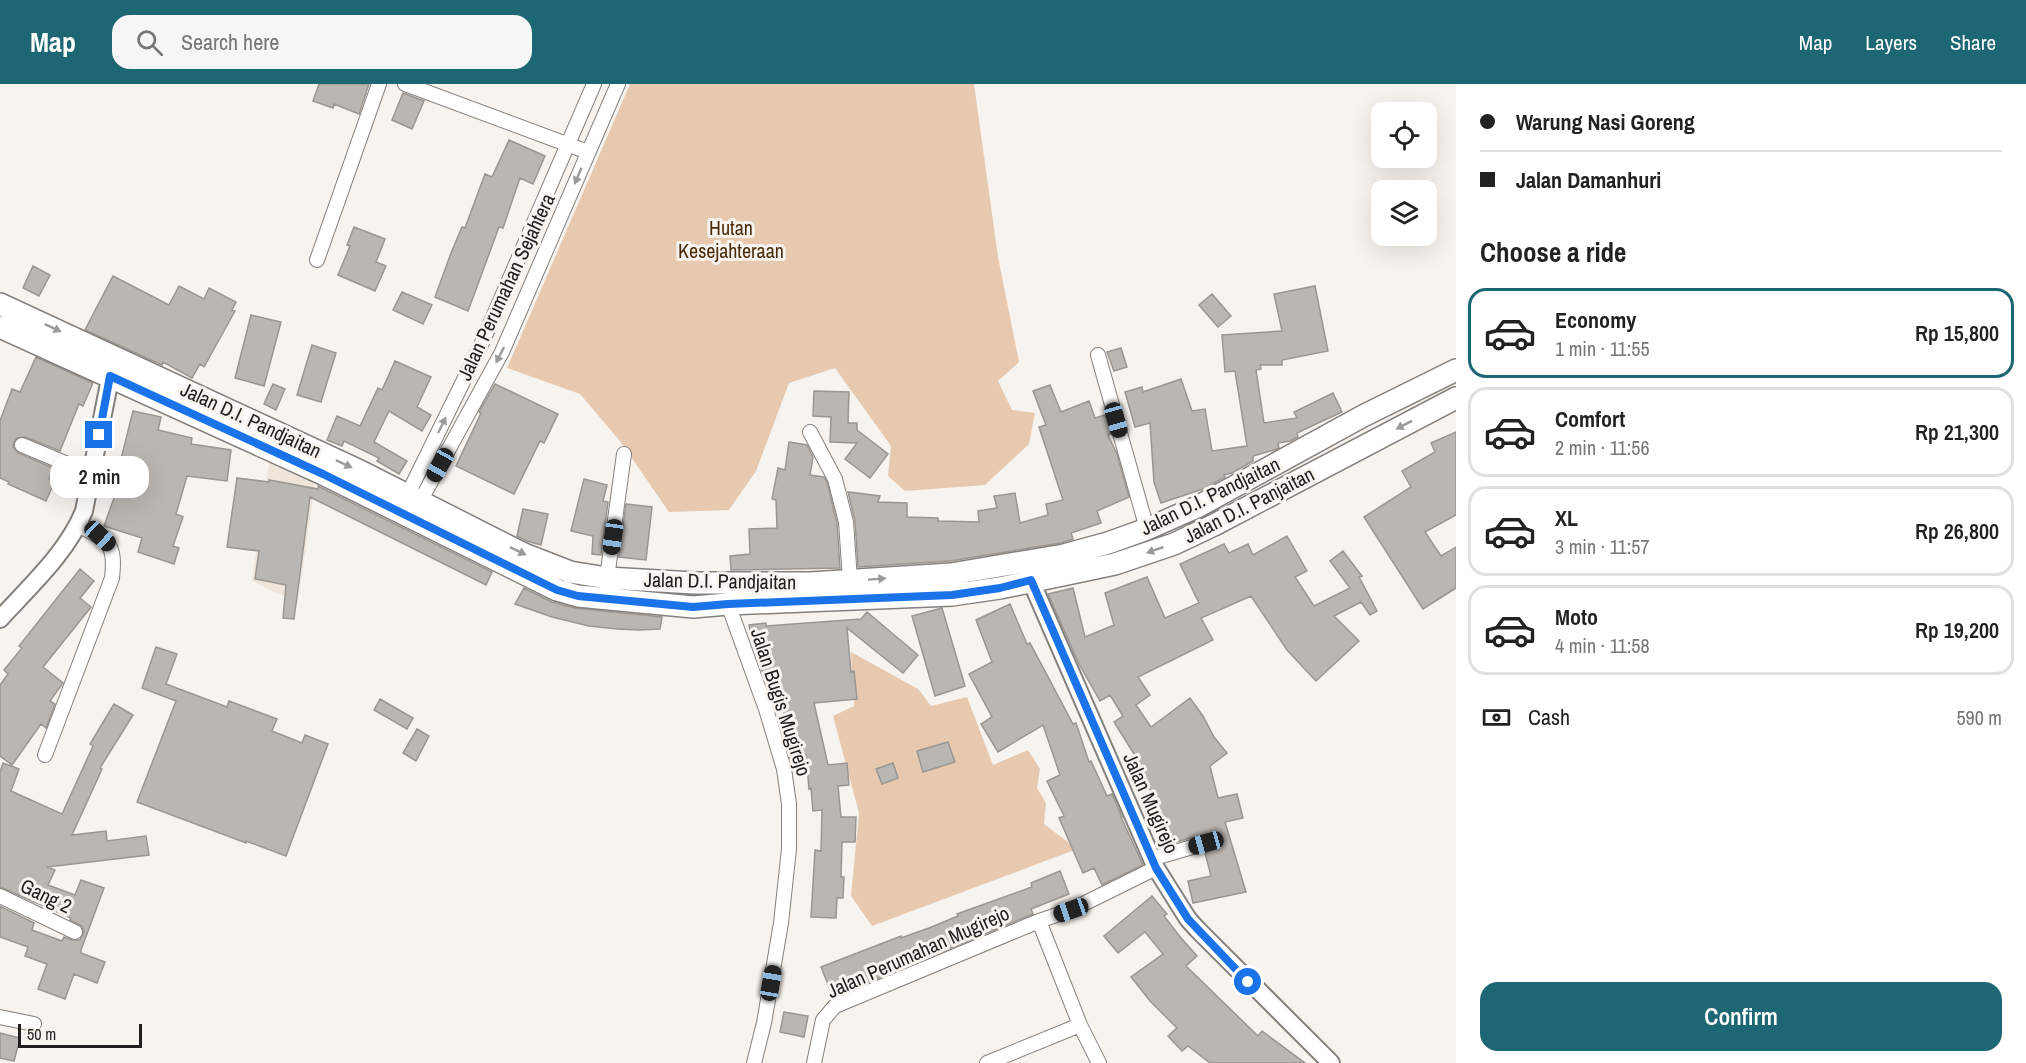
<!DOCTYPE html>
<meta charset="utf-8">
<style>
body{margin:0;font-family:"Archivo Narrow",sans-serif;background:#f6f6f6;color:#222;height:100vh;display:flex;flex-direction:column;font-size:22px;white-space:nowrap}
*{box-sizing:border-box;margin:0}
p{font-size:20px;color:#767676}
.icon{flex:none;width:33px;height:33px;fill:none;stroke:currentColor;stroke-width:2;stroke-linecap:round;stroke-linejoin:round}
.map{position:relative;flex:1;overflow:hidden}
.panel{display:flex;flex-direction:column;background:#fff;width:570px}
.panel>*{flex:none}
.top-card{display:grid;align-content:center;height:132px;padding:0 24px;background:#fff}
.fabs{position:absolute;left:1371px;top:18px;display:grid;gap:12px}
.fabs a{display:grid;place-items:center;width:66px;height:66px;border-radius:12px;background:#fff;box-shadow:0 6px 24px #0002;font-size:30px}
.scale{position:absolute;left:18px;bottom:15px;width:124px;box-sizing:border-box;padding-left:6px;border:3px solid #201f1e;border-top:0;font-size:16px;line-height:21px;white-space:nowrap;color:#201f1e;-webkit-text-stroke:4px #f7f3ef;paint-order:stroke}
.end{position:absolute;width:27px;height:27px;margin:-14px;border:8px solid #1a73e8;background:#fff;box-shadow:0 0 0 3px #fff}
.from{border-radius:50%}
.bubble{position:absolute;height:42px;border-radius:18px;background:#fff;box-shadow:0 6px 24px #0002;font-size:20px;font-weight:600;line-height:42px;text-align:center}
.car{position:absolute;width:18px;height:36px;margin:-18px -9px;border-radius:8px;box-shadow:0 0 4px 2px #0007;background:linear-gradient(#222 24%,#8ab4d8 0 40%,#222 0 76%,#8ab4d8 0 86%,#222 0)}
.top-card b{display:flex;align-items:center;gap:21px;height:57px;font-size:22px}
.top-card b+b{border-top:2px solid #e0e0e0}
.top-card i{width:15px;height:15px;background:#222}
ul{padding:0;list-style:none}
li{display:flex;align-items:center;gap:18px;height:90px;margin:0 12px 9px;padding:0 12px;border:3px solid #e0e0e0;border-radius:18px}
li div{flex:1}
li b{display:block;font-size:22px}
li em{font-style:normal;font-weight:600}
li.active{border-color:#1d6673}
li>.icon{width:54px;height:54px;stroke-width:1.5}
h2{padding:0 24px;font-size:27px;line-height:72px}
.pay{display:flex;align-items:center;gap:15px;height:66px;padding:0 24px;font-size:22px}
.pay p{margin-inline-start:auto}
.cta{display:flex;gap:12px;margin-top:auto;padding:12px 24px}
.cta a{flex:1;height:69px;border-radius:18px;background:#1d6673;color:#fff;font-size:24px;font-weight:600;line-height:69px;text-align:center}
header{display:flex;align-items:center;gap:36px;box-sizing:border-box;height:84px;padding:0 30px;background:#1d6673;color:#fff}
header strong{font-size:28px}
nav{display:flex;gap:33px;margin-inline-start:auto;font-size:21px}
.search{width:420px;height:54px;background:#f6f6f6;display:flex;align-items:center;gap:15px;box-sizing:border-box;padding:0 21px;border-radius:18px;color:#767676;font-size:22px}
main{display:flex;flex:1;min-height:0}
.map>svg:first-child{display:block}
</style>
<header>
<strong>Map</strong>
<div class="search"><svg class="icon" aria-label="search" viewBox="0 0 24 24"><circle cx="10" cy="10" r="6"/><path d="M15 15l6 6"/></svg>Search here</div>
<nav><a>Map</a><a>Layers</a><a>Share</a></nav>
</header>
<main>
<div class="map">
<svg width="1456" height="979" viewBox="0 0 1456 979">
<rect width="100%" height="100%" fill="#f7f3ef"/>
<path fill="#efe5db" d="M270 373 316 392 298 519 252 497Z"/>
<path fill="#e6c9af" d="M630 0H974L998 173 1019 278 998 297 1012 326 1035 329 1029 360 985 401 905 407 888 392 891 362 835 284 789 299 756 387 729 426 669 428 620 357 580 310 507 284Z
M851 568 918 605 931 622 967 613 993 681 1028 666 1040 685 1037 704 1046 719 1044 740 1077 765 872 842 851 812 859 729 833 632 854 622Z"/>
<path fill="#bab6b2" stroke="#9a9692" stroke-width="1.5" d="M319 0H369L359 30 334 20 333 24 313 17Z
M403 9 424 17 412 45 392 36Z
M509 56 545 72 533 100 520 94 503 144 499 143 468 227 435 213 451 169 462 143 465 144 485 90 492 93Z
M354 143 385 155 376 178 386 182 375 207 338 191 350 162 347 161Z
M33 182 50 191 39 212 23 204Z
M113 192 169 221 179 202 204 215 209 204 236 218 232 226 235 227 204 283 200 280 192 294 163 278 162 281 85 246Z
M1315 202 1328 267 1282 276V281H1260L1261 285 1256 286 1264 339 1297 334 1294 328 1333 309 1342 328 1297 349 1298 353 1290 357 1278 359 1279 364 1274 366 1253 372V377L1232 389 1224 391 1225 393 1203 405 1161 419 1154 398 1150 339 1135 343 1125 308 1142 303 1143 308 1181 295 1192 327 1205 325 1212 367 1247 362 1235 287 1225 288 1222 251 1282 247 1274 210Z
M402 208 432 221 423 240 393 226Z
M1212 210 1231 232 1218 243 1199 221Z
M251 231 281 238 264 302 235 294Z
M312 261 336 269 321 318 297 311Z
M1121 264 1127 283 1114 287 1107 268Z
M36 273 93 299 83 322 79 320 60 367 25 353 17 354 14 358 13 363 18 369 53 384 49 395 55 397 46 417 8 400 9 398 0 394V337L12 305 20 308Z
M395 277 431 293 417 323 431 331 422 347 389 327 374 358 407 377 399 390 377 377 379 374 344 357 342 362 327 356 337 332 360 342 378 304 382 306Z
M273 300 285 305 276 326 264 320Z
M495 300 558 330 544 359 540 357 514 410 456 382 481 329 479 328Z
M1050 301 1061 328 1089 317 1095 334 1105 331 1111 350 1108 351 1117 370 1129 413 1097 427 1101 439 1071 449 1073 455 1061 459 950 477 858 483 855 437 848 408 880 412 878 418 907 419V433L938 434V437L979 438 978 427 997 424 994 412 1015 409 1020 439 1048 431 1046 420 1063 416 1039 343 1046 341 1033 307Z
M814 307 849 308 848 339H857V346L888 370 870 394 845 375 857 359 830 358 831 333 813 332Z
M133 327 161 333 158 346 192 354 191 360 231 366 227 397 187 392 176 430 183 433 173 462 179 464 174 480 138 468 142 454 104 442 114 414 123 376 121 375Z
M1456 348V431L1425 448 1441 472 1456 463V504L1423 525 1364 433 1411 403 1402 387 1435 368 1431 359Z
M789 358 807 361 813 373 810 391 824 393 827 398 837 439 840 484 731 486 730 472 750 470 749 445 777 444 776 416 772 415 778 384 785 386Z
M237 394 269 398V396L318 405V402L492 488 486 501 310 413 294 535 283 534 286 501 255 495 259 467 227 463Z
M584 395 607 401 603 417 608 418 601 471 592 470 593 452 571 447Z
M626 420 652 423 646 476 619 473Z
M523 425 548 430 541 461 527 457 517 452Z
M1287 452 1307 487 1295 493 1314 522 1350 504 1330 477 1343 467 1362 492 1359 493 1377 527 1370 531 1361 518 1334 532 1359 557 1316 597 1287 566 1251 512 1201 534 1213 556 1138 593 1150 611 1136 621 1151 643 1190 614 1203 632 1214 653 1227 669 1210 682 1218 714 1237 710 1243 734 1225 738 1246 808 1193 819 1188 797 1211 792 1205 769 1212 766 1219 757 1217 755 1214 756 1209 750H1204L1170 760 1151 713 1153 712 1138 679 1139 678 1114 638 1123 632 1110 611 1100 617 1079 580 1048 510 1073 504 1085 553 1114 541 1105 509 1147 493 1165 534 1199 519 1180 480 1224 460 1229 469 1248 460 1253 471Z
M80 485 94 497 80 514 91 523 43 583 63 599 50 617 55 620 46 644 41 640 12 681 0 672V601L8 590 4 586 22 564 19 562Z
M524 504 552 518 575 524 662 533 660 545 639 546 617 545 589 542 552 533 515 520Z
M1010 520 1027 560 1030 559 1073 640 1076 639 1089 678 1091 677 1107 712 1112 710 1122 733H1121L1143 781 1102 801 1094 784 1083 789 1059 734 1064 732 1047 697 1060 691 1043 641 998 668 981 640 992 633 969 590 992 578 976 536Z
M942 524 965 602 935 612 912 532Z
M867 528 918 571 903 589 847 544 851 588 854 587 857 615 814 619 828 681 847 679 849 701 838 702 841 733H856L855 758H842L841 793H844L843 814H837L836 834 811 833 815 766 821 767 822 726 813 727 811 704 809 705 806 671 790 675 784 653 789 652 783 623H775L771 595H765L759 579 757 558 752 559 749 541 766 539V542L861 535Z
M156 563 177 570 166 600 227 623 229 617 277 635 272 647 302 659 305 651 328 660 286 772 246 757V759L137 718 176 617 142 604Z
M380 615 413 634 407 645 374 626Z
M114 620 133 631 100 684 102 685 72 751 106 747 107 757 146 752 149 771 47 783 55 786 48 801 75 811 81 796 104 804 81 866V869L105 878 97 899 74 890 65 915 38 905 47 880 25 872 28 863 0 853V822L34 839 32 846 62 857 64 853 72 856H80L84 848 82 842 70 836 71 834 0 803V688L3 679 19 685 11 707 62 730 93 662 90 660Z
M417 645 429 652 416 677 403 669Z
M948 658 955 678 923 688 917 667Z
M893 679 898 694 882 700 876 685Z
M1060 787 1069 810 1031 825 1033 830 833 913 821 883 901 852V854L929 844 958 832 957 830 1032 803 1031 799Z
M1152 812 1167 830 1164 832 1181 854 1197 872 1186 882 1258 952 1262 947 1305 979H1210L1188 962 1182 967 1168 952 1177 944 1150 917 1131 893 1163 870 1145 848 1118 869 1104 852Z
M784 928 808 932 804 953 780 948Z
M0 949 20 954 14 977 0 974Z"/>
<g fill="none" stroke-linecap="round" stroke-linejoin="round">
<defs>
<path id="minor" d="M405 0 588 68
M317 176 379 0
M1098 271 1147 445
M810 348 835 395 846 438 850 496
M22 361 91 390
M405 416 481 261 594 0
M417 423 502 268 618 0
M607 494 624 370
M728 520 766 625 784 685 789 720V765L781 839 764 939 754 979
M45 671 112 494C116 458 108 457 78 441
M1151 775 1206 759
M0 812 75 848
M1039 837 1080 941 1099 979
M0 933 34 940
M814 979 823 936 835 922 1039 837 1071 826 1156 784
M987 979 1080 941"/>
<path id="tertiary" d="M1031 497 1156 784 1188 835 1197 845 1331 979
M0 535C30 502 67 469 84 427L112 284"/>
<path id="trunk" d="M0 220 360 387 524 470 570 488 607 494 694 499H810L951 490 1064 471 1108 459 1147 445 1197 423 1363 332 1456 286
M0 243 323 390 557 506 578 512 693 523 728 520 952 511 1000 504 1115 480 1174 460 1214 441 1456 314"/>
</defs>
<use href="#minor" stroke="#84807d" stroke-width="16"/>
<use href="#tertiary" stroke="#84807d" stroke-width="20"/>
<use href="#trunk" stroke="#84807d" stroke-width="24"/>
<use href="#minor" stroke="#fff" stroke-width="14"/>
<use href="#tertiary" stroke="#fff" stroke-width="16"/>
<use href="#trunk" stroke="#fff" stroke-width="21"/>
</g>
<defs><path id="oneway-solid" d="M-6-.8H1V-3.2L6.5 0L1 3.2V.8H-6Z" transform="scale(1.5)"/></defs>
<g fill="#9b9a9a">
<use href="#oneway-solid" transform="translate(578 92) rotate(113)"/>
<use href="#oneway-solid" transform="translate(53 244) rotate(25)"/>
<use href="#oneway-solid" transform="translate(500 271) rotate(117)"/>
<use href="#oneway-solid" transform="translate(442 341) rotate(-64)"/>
<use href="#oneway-solid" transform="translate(1404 341) rotate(153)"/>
<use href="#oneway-solid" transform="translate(344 380) rotate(25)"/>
<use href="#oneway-solid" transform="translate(1155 466) rotate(161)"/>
<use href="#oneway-solid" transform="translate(518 467) rotate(26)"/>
<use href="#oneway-solid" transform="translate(877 495) rotate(-4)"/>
</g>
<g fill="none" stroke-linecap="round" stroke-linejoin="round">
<path stroke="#1a73e8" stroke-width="8" d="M99 351 110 292 323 390 557 506 578 512 693 523 728 520 952 511 1000 504 1031 496 1156 784 1188 835 1248 898"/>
</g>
<g text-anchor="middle" stroke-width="6" stroke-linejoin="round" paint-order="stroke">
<g font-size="20" fill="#4a2c0a" stroke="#f7f3ef">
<text x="731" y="151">Hutan<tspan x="731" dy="23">Kesejahteraan</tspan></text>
</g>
<g font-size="20" fill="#201f1e" stroke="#f7f3ef">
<text transform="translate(506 203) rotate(-65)" y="7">Jalan Perumahan Sejahtera</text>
<text transform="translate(251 336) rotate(25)" y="7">Jalan D.I. Pandjaitan</text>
<text transform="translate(1210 412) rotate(-26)" y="7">Jalan D.I. Pandjaitan</text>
<text transform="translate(1249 421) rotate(-27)" y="7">Jalan D.I. Panjaitan</text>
<text transform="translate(720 497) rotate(1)" y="7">Jalan D.I. Pandjaitan</text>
<text transform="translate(781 618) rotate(72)" y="7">Jalan Bugis Mugirejo</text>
<text transform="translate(1151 719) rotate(66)" y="7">Jalan Mugirejo</text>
<text transform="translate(46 812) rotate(26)" y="7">Gang 2</text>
<text transform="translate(918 868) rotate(-24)" y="7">Jalan Perumahan Mugirejo</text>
</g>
</g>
</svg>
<div class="fabs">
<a><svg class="icon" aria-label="locate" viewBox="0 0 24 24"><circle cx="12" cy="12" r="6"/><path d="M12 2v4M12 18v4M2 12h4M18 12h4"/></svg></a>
<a><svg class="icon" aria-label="layers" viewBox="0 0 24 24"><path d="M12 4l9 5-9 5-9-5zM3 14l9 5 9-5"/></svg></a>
</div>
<div class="scale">50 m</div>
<i class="end from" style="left:1248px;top:898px"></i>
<i class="end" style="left:99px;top:351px"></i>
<div class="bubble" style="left:50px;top:372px;width:99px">2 min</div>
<i class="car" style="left:1116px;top:336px;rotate:164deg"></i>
<i class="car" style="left:440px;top:381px;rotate:209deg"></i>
<i class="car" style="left:100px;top:452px;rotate:133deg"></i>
<i class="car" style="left:613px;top:453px;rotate:188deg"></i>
<i class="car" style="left:1206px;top:759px;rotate:254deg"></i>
<i class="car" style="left:1071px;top:826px;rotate:251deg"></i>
<i class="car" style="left:771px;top:899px;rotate:10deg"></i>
</div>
<section class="panel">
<div class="top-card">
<b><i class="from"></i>Warung Nasi Goreng</b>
<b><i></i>Jalan Damanhuri</b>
</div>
<h2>Choose a ride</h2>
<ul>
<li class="active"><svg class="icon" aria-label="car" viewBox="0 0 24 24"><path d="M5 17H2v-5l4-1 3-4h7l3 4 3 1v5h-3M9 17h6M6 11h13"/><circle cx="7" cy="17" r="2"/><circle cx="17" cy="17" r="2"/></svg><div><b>Economy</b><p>1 min · 11:55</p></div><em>Rp 15,800</em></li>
<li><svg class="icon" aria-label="car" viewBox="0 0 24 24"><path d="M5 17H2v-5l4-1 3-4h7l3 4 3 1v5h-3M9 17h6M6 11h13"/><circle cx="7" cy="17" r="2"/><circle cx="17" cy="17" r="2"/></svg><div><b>Comfort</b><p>2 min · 11:56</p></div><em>Rp 21,300</em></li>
<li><svg class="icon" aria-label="car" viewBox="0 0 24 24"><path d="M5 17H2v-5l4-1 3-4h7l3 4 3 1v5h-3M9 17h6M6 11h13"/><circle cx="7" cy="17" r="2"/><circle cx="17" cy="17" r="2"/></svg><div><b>XL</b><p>3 min · 11:57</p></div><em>Rp 26,800</em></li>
<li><svg class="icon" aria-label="car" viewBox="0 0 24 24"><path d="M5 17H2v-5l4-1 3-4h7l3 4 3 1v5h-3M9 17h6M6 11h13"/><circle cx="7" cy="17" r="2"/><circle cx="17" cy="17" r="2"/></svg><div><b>Moto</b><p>4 min · 11:58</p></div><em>Rp 19,200</em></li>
</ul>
<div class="pay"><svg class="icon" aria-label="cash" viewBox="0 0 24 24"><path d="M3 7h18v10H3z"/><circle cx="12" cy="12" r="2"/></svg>Cash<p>590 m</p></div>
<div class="cta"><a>Confirm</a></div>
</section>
</main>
